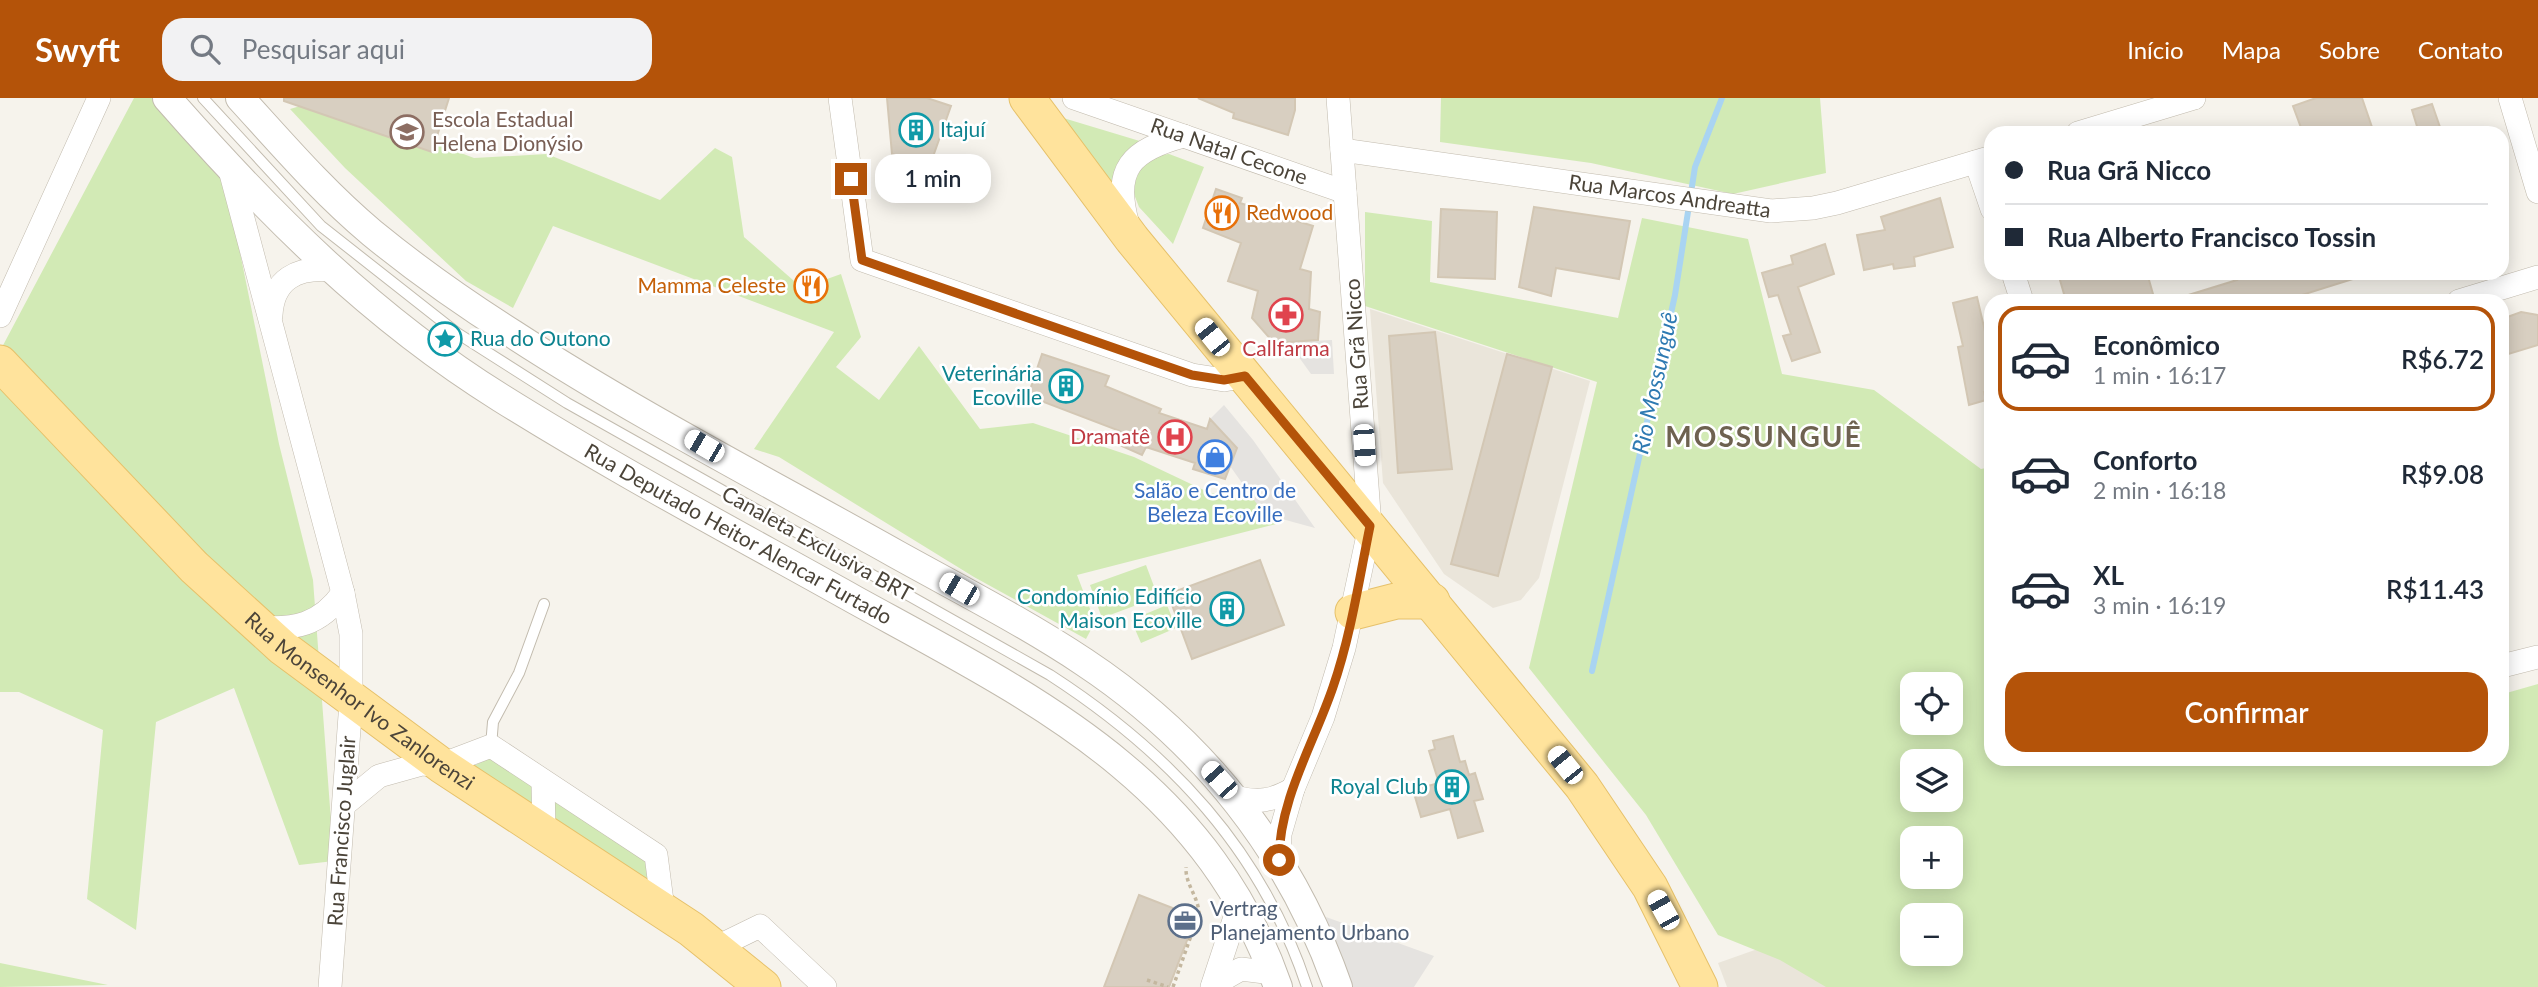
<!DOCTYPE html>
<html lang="pt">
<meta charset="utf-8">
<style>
body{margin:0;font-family:Lato,sans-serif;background:#f2f2f3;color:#1f2937;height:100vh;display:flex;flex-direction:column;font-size:26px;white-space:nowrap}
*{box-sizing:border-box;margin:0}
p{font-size:23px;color:#747a83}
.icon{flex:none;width:38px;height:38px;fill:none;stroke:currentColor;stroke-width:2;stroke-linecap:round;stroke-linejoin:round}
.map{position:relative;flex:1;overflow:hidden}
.sheet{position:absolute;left:1984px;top:196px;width:525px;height:472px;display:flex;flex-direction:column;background:#fff;border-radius:21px;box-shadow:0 4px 18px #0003}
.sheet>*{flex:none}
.top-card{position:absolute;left:1984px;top:28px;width:525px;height:154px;border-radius:21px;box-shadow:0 4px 18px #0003;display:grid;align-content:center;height:154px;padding:0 21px;background:#fff}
.buttons{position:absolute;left:1900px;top:574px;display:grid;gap:14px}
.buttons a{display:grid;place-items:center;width:63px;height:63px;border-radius:14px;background:#fff;box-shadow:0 4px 18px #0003;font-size:35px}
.end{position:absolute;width:32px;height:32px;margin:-16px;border:9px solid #b45309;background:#fff;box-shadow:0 0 0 4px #fff}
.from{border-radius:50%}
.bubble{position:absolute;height:49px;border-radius:21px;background:#fff;box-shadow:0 4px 18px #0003;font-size:23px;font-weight:600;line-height:49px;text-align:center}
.car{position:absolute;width:21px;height:42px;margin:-21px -10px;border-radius:9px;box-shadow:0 0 5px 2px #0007;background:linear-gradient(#fff 24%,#345 0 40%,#fff 0 76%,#345 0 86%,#fff 0)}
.top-card b{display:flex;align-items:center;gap:24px;height:66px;font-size:26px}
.top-card b+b{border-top:2px solid #e0e1e3}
.top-card i{width:18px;height:18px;background:#1f2937}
ul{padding:12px 0 0;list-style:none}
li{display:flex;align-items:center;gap:21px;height:105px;margin:0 14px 10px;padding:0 7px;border:4px solid transparent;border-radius:21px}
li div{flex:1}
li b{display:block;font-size:26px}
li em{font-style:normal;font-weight:600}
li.selected{border-color:#b45309}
li>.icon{width:63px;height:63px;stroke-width:1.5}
.cta{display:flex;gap:14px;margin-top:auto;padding:14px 21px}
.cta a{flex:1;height:80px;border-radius:21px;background:#b45309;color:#fff;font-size:28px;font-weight:600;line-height:80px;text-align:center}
header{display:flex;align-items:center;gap:42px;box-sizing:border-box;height:98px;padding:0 35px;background:#b45309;color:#fff}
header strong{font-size:33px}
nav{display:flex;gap:38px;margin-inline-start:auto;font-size:24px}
.search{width:490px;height:63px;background:#f2f2f3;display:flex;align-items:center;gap:18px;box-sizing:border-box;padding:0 24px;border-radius:21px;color:#747a83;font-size:26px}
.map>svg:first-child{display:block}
</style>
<header>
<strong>Swyft</strong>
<div class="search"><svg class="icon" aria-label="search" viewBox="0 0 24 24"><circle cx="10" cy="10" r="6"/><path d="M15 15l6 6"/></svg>Pesquisar aqui</div>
<nav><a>Início</a><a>Mapa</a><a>Sobre</a><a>Contato</a></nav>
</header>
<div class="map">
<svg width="2538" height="889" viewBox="0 0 2538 889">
<rect width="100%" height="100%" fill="#f6f3ec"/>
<path fill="#eae5da" d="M1370 211 1590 283 1539 480 1521 502 1493 510 1444 476 1383 385Z
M1766 848 1834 889H1727L1718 865Z"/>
<path fill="#d2eab5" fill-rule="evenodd" d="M134 0H161L225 81 279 346 313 482 334 763 299 767 234 590 156 624 136 832 87 801 103 632 19 594H0V253Z
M1441 0H1820L1826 75 1733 96 1591 65 1440 44Z
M321 2 474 60 547 56 660 102 715 50 732 59 744 139 802 190 841 176 861 239 836 269 879 302 919 248 980 331 1033 325 1134 359 1210 395 1251 398 1272 390 1280 425 1077 477 1095 524 1086 541 974 479 779 359 754 351 834 234 553 128 513 210 466 183 345 70 290 11Z
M1060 19 1143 44 1120 66 1111 88Z
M1169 56 1204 69 1173 146 1139 109 1132 91C1140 70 1145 58 1169 56Z
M1365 114 1432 123 1430 184 1618 220 1642 120 1748 141 1782 276 1874 292 1981 371 1991 369 1992 662H2502L2503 596 2538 586V889H1826L1780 862 1718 837 1646 717 1529 570 1597 284 1365 208ZM1913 586H1951V625H1913ZM1913 663H1951V702H1913ZM1913 740H1951V779H1913ZM1913 817H1951V856H1913Z
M1146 467 1158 499 1102 520 1090 487Z
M1167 507 1176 530 1141 545 1131 522Z
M490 660 535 689 536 708 473 668Z
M553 699 655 767 657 790 553 719Z
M0 865 108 887 0 889Z"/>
<path fill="#e5e3e0" d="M1332 242 1334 276H1311L1288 244Z
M1224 307 1253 342 1315 430 1264 416 1230 368 1236 350 1210 321Z
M1326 819 1434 858 1414 889H1346Z"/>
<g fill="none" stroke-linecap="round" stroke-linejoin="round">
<path stroke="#a9d4f2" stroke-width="6" d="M1592 573 1675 197 1695 69 1722 0"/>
</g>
<path fill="#d8cfc1" stroke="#d3c7b4" stroke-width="2" d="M284 0H449L432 54 284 3Z
M887 0H927L951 8 930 67 892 56Z
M1198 0H1295V12L1288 37 1233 20 1234 15Z
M2316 0H2362L2374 35H2303L2293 8Z
M2432 6 2442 35H2419L2412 12Z
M1216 91 1242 100 1240 105 1313 128 1300 171 1311 174 1309 211 1320 214 1318 242 1274 245 1252 220 1258 193 1228 183 1241 145 1203 130Z
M1940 100 1953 149 1914 159 1915 168 1894 171 1893 166 1864 172 1857 137 1885 132 1881 119Z
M1534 109 1630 123 1619 181 1556 170 1551 198 1519 189Z
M1441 111 1497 114 1495 181 1438 179Z
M1825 146 1834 176 1798 189 1820 254 1792 263 1783 238 1791 236 1778 197 1769 199 1762 175 1793 166 1791 158Z
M2058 175H2147L2155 203H2066Z
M2234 175H2358L2359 179 2283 203H2183L2182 199 2237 182Z
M1977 199 1987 242 1992 241V292L1984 294 1986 302 1969 307 1958 249 1963 248 1953 205Z
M2521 214 2538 217V247L2502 258V221Z
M1435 234 1452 371 1398 375 1389 238Z
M1042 256 1109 278 1105 288 1161 311 1159 315 1207 331 1210 321 1237 350 1225 381 1193 371 1195 365 1146 349 1142 357 1115 345 1120 333 1028 298Z
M1507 256 1552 269 1498 478 1451 466Z
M1260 462 1284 527 1192 561 1168 496Z
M1453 638 1460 664 1465 663 1469 677 1475 675 1483 701 1474 703 1483 733 1458 740 1450 711 1421 719 1413 692 1439 685 1429 653 1435 651 1433 643Z
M1139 797 1196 819 1169 889H1104Z"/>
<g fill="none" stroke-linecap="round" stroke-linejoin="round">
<defs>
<path id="service" d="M203 0 321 128 457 235 567 305 1050 577C1169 654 1262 752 1307 889
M491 648 493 624 519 575 544 506"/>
<g id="minor">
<path d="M840 0 862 162 1192 277 1224 282 1245 278"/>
<path id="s1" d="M1074 0 1345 94"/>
<path d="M2510 0 2538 94"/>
<path d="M2078 35 2194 0"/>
<path id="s2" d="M1342 52 1771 113 1813 110 1837 105 1992 59"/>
<path d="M1976 64 1992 111"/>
<path d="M230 72 343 495 351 536V604L330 889"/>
<path d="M1128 127C1112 71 1131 52 1184 38"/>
<path d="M2013 175 2022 203"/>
<path d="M2459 203 2538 179"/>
<path d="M271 217C273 181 297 169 331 172"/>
<path d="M0 218 99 0"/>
<path d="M257 529C295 532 320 527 343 495"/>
<path d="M2502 568 2538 559"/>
<path d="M543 683 544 734"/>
<path d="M1235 699C1258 705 1272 703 1293 691"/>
<path d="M345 706 379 678 422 666 441 667 491 648 656 757 663 811"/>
<path d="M1279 762 1280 736 1293 691 1323 619 1344 550 1370 428 1338 0"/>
<path d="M717 849 760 828 825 889"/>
<path d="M1213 887 1241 871 1273 875"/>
<path d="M1212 889 1239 807"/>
</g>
<g id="tertiary">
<path id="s3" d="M167 0C268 115 371 219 501 300 616 372 737 436 855 502 1033 600 1206 682 1278 889"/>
<path d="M240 0C282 46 323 94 372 135 416 171 464 205 513 236 636 316 768 384 896 456 959 491 1024 524 1084 564 1203 643 1291 754 1338 889"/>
</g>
<g id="primary">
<path d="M1027 0 1132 141 1582 688 1650 789 1700 889"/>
<path id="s4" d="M0 265 194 469 283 550 441 667 691 831 763 889"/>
<path d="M1353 514 1396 503H1432"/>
</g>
</defs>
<use href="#service" stroke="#c2bbae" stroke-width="12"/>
<use href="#minor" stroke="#c2bbae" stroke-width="24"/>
<use href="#tertiary" stroke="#c2bbae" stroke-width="30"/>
<use href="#primary" stroke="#e6c16a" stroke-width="37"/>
<path stroke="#c4b79f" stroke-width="3.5" stroke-dasharray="3.5 3.5" stroke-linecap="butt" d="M1147 882 1168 889
M1173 889 1199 815C1198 798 1185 786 1186 769"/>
<use href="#service" stroke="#fff" stroke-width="10"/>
<use href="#minor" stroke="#fff" stroke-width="23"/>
<use href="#tertiary" stroke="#fff" stroke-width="28"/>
<use href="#primary" stroke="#ffe39c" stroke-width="35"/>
</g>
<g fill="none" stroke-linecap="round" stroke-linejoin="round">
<path stroke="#b45309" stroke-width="9" d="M851 81 862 162 1192 277 1224 282 1245 278 1370 428C1359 482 1351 537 1333 589 1314 645 1279 702 1279 762"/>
</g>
<defs>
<symbol id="building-ring" viewBox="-11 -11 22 22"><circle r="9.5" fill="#fff" stroke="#0f9aa8" stroke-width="1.5"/><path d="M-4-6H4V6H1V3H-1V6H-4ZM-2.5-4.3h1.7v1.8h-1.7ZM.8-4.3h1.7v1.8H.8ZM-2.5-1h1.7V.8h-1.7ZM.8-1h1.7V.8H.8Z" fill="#0f9aa8"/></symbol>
<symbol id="school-ring" viewBox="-11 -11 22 22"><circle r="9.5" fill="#fff" stroke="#8d6e63" stroke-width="1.5"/><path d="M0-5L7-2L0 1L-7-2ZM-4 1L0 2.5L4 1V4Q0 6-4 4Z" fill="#8d6e63"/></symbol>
<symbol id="restaurant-ring" viewBox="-11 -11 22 22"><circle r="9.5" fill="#fff" stroke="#e8710a" stroke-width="1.5"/><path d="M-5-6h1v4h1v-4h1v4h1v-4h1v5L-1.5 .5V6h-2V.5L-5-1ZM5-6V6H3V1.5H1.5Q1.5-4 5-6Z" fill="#e8710a"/></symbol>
<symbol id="pharmacy-ring" viewBox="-11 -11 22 22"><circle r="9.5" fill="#fff" stroke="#e0444e" stroke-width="1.5"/><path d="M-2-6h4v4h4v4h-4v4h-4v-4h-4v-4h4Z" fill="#e0444e"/></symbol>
<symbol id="sight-ring" viewBox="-11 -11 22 22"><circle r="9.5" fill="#fff" stroke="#0f9aa8" stroke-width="1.5"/><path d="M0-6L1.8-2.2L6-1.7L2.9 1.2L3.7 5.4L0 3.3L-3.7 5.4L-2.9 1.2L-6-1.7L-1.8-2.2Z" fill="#0f9aa8"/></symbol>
<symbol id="hospital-ring" viewBox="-11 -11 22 22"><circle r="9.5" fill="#fff" stroke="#e0444e" stroke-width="1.5"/><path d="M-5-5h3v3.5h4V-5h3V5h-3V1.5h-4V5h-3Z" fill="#e0444e"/></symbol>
<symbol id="shop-ring" viewBox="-11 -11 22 22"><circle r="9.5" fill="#fff" stroke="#3f7fe0" stroke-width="1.5"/><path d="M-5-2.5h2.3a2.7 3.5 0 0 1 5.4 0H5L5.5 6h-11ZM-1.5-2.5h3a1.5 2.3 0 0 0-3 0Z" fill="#3f7fe0"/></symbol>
<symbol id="office-ring" viewBox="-11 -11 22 22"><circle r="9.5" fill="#fff" stroke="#5c6f8a" stroke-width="1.5"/><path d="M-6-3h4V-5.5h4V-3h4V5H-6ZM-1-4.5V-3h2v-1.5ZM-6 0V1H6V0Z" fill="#5c6f8a"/></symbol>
</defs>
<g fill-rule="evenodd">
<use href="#building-ring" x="897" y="13" width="38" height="38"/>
<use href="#school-ring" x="388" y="15" width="38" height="38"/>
<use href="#restaurant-ring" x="1203" y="96" width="38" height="38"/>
<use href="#restaurant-ring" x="792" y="169" width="38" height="38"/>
<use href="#pharmacy-ring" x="1267" y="198" width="38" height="38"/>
<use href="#sight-ring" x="426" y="222" width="38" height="38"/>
<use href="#building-ring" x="1047" y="269" width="38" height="38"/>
<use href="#hospital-ring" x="1156" y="320" width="38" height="38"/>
<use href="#shop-ring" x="1196" y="340" width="38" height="38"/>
<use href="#building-ring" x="1208" y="492" width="38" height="38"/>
<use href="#building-ring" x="1433" y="670" width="38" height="38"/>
<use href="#office-ring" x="1166" y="804" width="38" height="38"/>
</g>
<g text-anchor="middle" stroke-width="5" stroke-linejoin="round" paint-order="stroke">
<g font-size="21" fill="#785e54" stroke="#fff" text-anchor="start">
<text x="432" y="29">Escola Estadual<tspan x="432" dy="24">Helena Dionýsio</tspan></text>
</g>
<g font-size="21" fill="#0d838f" stroke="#fff" text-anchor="end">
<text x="940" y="39" text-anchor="start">Itajuí</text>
<text x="470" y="248" text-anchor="start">Rua do Outono</text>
<text x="1042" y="283">Veterinária<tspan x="1042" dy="24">Ecoville</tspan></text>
<text x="1202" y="506">Condomínio Edifício<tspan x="1202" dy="24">Maison Ecoville</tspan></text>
<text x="1428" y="696">Royal Club</text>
</g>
<g font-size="21" fill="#4b4439" stroke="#fff">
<text dy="7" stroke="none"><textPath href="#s1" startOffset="164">Rua Natal Cecone</textPath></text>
<text dy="7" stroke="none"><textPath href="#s2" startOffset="331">Rua Marcos Andreatta</textPath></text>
<text transform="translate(1357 246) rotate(-94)" y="7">Rua Grã Nicco</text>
<text dy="7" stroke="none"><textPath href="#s3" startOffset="724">Rua Deputado Heitor Alencar Furtado</textPath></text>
<text transform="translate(817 446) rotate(29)" y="7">Canaleta Exclusiva BRT</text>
<text dy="7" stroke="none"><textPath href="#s4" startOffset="495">Rua Monsenhor Ivo Zanlorenzi</textPath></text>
<text transform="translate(342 733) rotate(-86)" y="7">Rua Francisco Juglair</text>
</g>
<g font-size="21" fill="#c56008" stroke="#fff" text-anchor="start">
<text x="1246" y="122">Redwood</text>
<text x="786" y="195" text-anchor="end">Mamma Celeste</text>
</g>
<g font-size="21" fill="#be3a42" stroke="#fff">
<text x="1286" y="258">Callfarma</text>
<text x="1150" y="346" text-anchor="end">Dramatê</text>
</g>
<g font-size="21" fill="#366cbe" stroke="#fff">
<text x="1215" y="400">Salão e Centro de<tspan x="1215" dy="24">Beleza Ecoville</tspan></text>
</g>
<g font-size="21" fill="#4e5e75" stroke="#fff" text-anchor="start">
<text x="1210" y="818">Vertrag<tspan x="1210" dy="24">Planejamento Urbano</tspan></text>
</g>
<g font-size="23" font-style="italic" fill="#2e7ab2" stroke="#fff">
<text transform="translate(1655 285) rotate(-78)" y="8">Rio Mossunguê</text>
</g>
<g font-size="28" font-weight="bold" letter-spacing="2" fill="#6e6250" stroke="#fff">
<text x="1764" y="349">MOSSUNGUÊ</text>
</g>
</g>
</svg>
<div class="buttons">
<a><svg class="icon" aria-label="locate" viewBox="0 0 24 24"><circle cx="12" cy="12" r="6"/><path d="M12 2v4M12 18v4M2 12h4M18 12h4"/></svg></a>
<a><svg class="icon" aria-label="layers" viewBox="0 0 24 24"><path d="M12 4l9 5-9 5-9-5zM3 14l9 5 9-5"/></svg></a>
<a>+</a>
<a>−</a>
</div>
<i class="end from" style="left:1279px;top:762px"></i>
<i class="end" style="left:851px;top:81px"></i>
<div class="bubble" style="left:875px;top:56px;width:116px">1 min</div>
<i class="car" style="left:1212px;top:239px;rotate:321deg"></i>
<i class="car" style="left:1364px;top:347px;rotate:176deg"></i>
<i class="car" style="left:704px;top:348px;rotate:300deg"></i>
<i class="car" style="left:959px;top:491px;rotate:300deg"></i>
<i class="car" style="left:1565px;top:667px;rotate:321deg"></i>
<i class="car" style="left:1219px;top:682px;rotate:318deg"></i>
<i class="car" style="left:1663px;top:812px;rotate:331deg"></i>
<div class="top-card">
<b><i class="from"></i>Rua Grã Nicco</b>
<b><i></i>Rua Alberto Francisco Tossin</b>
</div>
<section class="sheet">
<ul>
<li class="selected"><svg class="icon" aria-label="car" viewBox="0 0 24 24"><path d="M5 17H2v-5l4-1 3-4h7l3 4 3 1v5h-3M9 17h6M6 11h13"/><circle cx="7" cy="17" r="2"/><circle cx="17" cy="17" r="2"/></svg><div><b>Econômico</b><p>1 min · 16:17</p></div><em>R$6.72</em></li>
<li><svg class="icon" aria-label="car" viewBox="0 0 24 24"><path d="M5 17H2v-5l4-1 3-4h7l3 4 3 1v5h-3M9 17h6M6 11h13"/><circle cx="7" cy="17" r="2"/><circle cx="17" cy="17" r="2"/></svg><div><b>Conforto</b><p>2 min · 16:18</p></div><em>R$9.08</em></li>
<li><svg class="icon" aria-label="car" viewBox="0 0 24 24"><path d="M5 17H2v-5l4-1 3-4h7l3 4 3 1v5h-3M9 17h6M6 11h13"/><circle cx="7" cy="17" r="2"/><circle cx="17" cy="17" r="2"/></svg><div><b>XL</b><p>3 min · 16:19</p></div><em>R$11.43</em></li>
</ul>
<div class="cta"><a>Confirmar</a></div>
</section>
</div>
